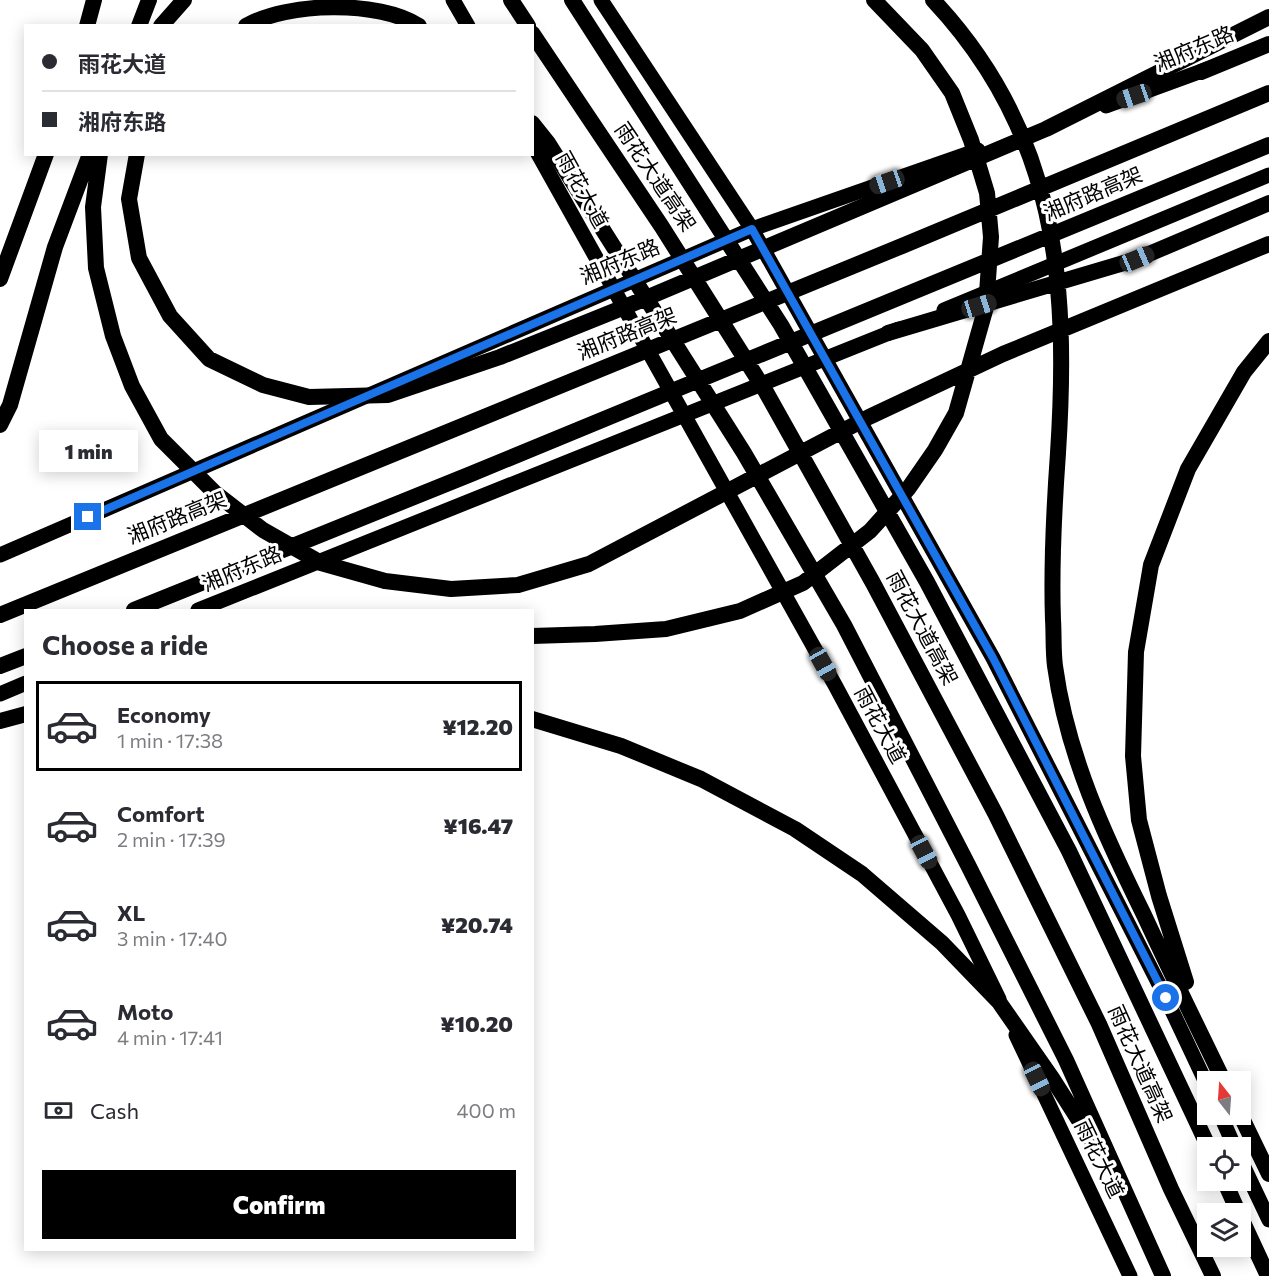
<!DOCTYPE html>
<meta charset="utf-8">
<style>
body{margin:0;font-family:Commissioner,"Noto Sans SC",sans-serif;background:#f2f2f3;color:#2b2b33;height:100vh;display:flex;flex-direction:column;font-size:22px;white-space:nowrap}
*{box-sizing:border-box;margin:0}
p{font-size:20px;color:#7c7c81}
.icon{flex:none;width:33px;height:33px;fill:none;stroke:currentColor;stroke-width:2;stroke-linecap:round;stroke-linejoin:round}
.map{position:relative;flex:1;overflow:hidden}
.side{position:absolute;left:24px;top:609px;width:510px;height:642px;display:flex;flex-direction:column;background:#fff;border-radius:0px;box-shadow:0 3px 15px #0003}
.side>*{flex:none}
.top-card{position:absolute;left:24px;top:24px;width:510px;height:132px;border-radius:0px;box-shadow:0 3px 15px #0003;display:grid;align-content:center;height:132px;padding:0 18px;background:#fff}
.needle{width:39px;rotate:343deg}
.tools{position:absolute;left:1197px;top:1071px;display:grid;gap:12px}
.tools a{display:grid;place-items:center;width:54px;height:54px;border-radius:0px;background:#fff;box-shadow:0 3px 15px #0003;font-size:30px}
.end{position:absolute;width:27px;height:27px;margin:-14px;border:8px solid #1a73e8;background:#fff;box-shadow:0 0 0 3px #fff}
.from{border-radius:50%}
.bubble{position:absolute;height:42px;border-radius:0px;background:#fff;box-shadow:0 3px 15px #0003;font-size:20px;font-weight:800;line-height:42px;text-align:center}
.car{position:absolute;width:18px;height:36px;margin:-18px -9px;border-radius:8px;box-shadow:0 0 4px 2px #0007;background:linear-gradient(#222 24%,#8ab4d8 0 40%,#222 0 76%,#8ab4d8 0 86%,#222 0)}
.top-card b{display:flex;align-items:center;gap:21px;height:57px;font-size:22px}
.top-card b+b{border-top:2px solid #e1e1e2}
.top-card i{width:15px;height:15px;background:#2b2b33}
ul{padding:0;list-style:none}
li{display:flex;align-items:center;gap:18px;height:90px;margin:0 12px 9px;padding:0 6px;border:3px solid transparent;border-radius:0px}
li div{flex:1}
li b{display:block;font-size:22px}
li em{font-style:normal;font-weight:800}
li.active{border-color:#000}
li>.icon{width:54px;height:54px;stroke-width:1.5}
h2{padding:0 18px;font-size:27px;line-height:72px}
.pay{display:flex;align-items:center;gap:15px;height:66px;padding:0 18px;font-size:22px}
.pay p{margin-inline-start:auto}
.primary-button{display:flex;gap:12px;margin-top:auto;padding:12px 18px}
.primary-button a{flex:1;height:69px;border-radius:0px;background:#000;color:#fff;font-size:24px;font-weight:800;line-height:69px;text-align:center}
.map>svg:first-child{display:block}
</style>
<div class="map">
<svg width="1269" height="1276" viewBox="0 0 1269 1276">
<rect width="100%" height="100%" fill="#fff"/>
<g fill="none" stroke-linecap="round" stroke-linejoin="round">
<path stroke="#000" stroke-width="15" d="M453 0 468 26
M601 0 752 229 993 658 1166 998 1208 1087
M1106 106 1210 68
M532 143 835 685 958 915 999 999
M944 310 1269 175
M0 555 752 229 978 150
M198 610 899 329
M0 694 26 683
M1016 1035 1130 1276
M1220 1114 1235 1148
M1240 1159 1269 1220"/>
<path stroke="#000" stroke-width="16" d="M511 0 528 26
M572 0 781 325 927 582 1069 851 1209 1148
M933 0C1057 132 1069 281 1058 453 1054 509 1051 564 1053 620 1054 635 1053 651 1055 666 1067 755 1105 836 1144 915 1170 971 1197 1026 1224 1082
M87 26 94 0
M139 26 149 0
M161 26 184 0
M246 26C287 2 379 0 419 26
M532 33 662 227 766 392 873 583 995 813 1099 1024 1171 1189 1213 1276
M1201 72 1269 44
M532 123 548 143 744 453 844 625 968 865 1066 1060 1163 1276
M100 154 93 207 96 268 113 336 132 386 161 439 214 492 263 530 321 563 385 581 451 589 518 585 589 564 869 417 1003 354 1269 244
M137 154 129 199 139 258 170 316 209 359 263 385 309 397 388 395 500 357 632 304 1046 129 1269 17
M0 279 46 154
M888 333 1137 259 1269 203
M0 425 10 405 55 247 90 154
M134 610 471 474 1269 145
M0 615 902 246 1269 93
M532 636 595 634 666 629 740 611 803 583 870 531 908 489 935 450 956 413 986 307 991 237 987 193 971 140 952 93 922 50 874 0
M0 666 26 656
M532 719 621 746 701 779 795 829 862 874 942 943 999 1002 1052 1078 1094 1144
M0 721 26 714
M1186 982 1159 896 1139 820 1133 756 1136 652 1151 565 1188 469 1244 372 1269 341
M1240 1114 1269 1174
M1224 1180 1239 1214
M1240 1216 1268 1276"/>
</g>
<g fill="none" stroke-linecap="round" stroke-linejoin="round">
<path stroke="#1a73e8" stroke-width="8" d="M88 517 752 229 993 658 1166 998"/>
</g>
<g text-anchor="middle" stroke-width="6" stroke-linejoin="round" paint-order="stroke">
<g font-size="21" fill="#000" stroke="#fff">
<text transform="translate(1194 49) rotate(-23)" y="7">湘府东路</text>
<text transform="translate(655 177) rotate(56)" y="7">雨花大道高架</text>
<text transform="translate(582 190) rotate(61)" y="7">雨花大道</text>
<text transform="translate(1093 194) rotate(-23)" y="7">湘府路高架</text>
<text transform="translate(620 262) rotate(-23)" y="7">湘府东路</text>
<text transform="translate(627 334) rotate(-22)" y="7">湘府路高架</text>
<text transform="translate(177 518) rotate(-22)" y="7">湘府路高架</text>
<text transform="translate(242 569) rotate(-23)" y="7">湘府东路</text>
<text transform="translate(922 628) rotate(62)" y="7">雨花大道高架</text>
<text transform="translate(880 725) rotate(62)" y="7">雨花大道</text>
<text transform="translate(1140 1064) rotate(66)" y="7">雨花大道高架</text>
<text transform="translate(1099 1159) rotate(64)" y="7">雨花大道</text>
</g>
</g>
</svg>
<div class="tools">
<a><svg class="needle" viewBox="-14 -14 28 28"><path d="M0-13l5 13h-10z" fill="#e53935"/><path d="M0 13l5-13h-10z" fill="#7c7c81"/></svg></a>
<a><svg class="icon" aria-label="locate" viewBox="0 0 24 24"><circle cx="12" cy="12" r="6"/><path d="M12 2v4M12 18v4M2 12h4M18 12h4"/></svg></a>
<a><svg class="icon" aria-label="layers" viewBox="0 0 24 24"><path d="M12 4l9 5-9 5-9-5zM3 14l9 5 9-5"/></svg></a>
</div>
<i class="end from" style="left:1166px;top:998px"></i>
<i class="end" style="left:88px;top:517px"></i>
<div class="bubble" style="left:39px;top:430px;width:99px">1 min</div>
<i class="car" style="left:1134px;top:96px;rotate:251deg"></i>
<i class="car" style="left:887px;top:182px;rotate:251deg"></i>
<i class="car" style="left:1137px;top:259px;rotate:67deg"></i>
<i class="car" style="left:979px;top:306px;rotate:73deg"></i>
<i class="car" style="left:823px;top:664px;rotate:151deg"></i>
<i class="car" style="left:924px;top:852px;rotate:152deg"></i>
<i class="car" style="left:1037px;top:1079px;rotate:154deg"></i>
<div class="top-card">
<b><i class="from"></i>雨花大道</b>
<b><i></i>湘府东路</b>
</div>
<section class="side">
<h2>Choose a ride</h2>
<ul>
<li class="active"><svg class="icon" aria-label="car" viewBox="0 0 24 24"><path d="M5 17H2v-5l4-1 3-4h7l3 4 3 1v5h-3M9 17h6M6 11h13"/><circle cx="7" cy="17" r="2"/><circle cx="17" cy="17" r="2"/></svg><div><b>Economy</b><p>1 min · 17:38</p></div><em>¥12.20</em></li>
<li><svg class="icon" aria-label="car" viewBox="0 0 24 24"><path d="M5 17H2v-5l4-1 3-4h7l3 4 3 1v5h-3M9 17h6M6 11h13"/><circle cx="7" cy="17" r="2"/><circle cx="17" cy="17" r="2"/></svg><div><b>Comfort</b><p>2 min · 17:39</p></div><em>¥16.47</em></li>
<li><svg class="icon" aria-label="car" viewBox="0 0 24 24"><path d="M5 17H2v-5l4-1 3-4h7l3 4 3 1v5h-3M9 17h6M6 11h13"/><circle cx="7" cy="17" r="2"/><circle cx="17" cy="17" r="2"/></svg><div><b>XL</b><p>3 min · 17:40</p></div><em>¥20.74</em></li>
<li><svg class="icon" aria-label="car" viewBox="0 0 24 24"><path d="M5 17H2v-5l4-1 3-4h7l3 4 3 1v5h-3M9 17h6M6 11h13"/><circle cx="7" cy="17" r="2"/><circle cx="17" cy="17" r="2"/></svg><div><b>Moto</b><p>4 min · 17:41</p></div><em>¥10.20</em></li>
</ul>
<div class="pay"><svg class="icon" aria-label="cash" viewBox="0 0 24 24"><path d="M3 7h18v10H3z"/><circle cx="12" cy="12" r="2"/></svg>Cash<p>400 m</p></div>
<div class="primary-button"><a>Confirm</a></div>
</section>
</div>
